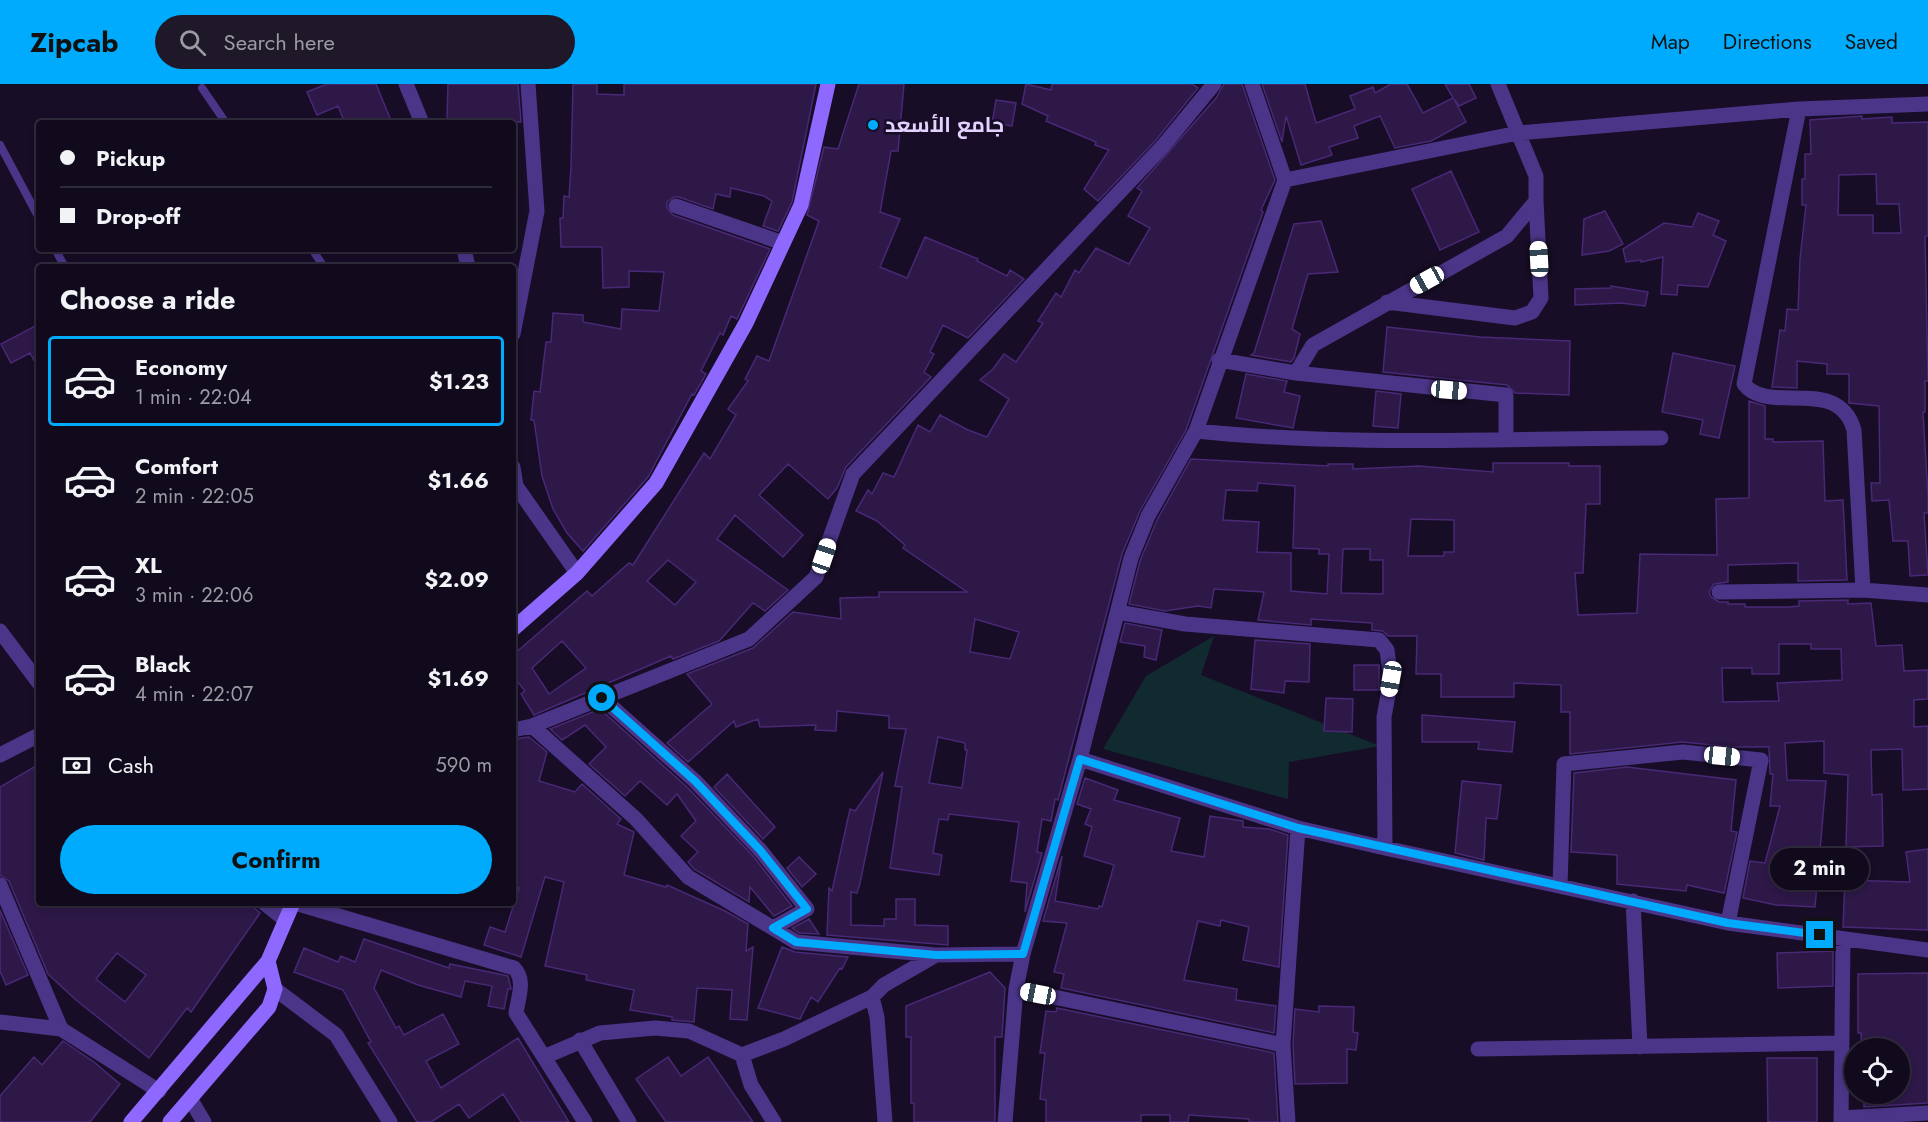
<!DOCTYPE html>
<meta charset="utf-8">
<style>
body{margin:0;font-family:Jost,Cairo,sans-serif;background:#1e1829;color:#f1f3f6;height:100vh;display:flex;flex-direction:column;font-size:22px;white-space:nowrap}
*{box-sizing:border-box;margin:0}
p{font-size:20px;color:#9c9aa3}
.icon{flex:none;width:33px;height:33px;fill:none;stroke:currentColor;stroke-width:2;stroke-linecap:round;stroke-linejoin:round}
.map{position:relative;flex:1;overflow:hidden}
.panel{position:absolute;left:36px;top:180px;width:480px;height:642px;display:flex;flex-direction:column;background:#110a1c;border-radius:6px;box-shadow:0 3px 9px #0003,0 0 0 2px #302b3b}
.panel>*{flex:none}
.guide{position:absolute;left:36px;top:36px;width:480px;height:132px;border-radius:6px;box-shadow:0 3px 9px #0003,0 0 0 2px #302b3b;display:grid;align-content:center;height:132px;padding:0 24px;background:#110a1c}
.fabs{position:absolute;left:1844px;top:954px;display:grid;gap:12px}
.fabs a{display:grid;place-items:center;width:66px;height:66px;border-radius:50%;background:#110a1c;box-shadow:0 3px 9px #0003,0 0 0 2px #302b3b;font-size:30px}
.end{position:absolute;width:27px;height:27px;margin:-14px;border:8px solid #00abfd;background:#111;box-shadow:0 0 0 3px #111}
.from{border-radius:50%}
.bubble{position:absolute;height:42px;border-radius:21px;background:#110a1c;box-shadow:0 3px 9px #0003,0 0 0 2px #302b3b;font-size:20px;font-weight:700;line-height:42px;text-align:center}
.car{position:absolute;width:18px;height:36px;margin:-18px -9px;border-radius:8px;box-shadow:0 0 4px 2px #0007;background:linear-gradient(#fff 24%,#345 0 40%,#fff 0 76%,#345 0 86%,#fff 0)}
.guide b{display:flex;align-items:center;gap:21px;height:57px;font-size:22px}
.guide b+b{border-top:2px solid #302b3b}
.guide i{width:15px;height:15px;background:#f1f3f6}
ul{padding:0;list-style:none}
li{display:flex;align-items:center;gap:18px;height:90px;margin:0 12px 9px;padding:0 12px;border:3px solid transparent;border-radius:6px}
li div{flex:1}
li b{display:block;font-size:22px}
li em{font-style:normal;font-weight:700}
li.selected{border-color:#00abfd}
li>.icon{width:54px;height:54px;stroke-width:1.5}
h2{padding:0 24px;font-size:27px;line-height:72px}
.pay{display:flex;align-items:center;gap:15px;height:66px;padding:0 24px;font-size:22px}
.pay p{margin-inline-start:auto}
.action{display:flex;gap:12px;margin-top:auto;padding:12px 24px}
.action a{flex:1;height:69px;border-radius:36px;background:#00abfd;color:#111;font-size:24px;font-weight:700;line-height:69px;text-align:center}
header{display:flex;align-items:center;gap:36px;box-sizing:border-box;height:84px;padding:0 30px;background:#00abfd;color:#111}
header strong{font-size:28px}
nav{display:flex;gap:33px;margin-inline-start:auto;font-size:21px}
.search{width:420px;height:54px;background:#1e1829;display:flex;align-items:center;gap:15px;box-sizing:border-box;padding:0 21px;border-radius:33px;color:#9c9aa3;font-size:22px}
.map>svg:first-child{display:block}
</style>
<header>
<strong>Zipcab</strong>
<div class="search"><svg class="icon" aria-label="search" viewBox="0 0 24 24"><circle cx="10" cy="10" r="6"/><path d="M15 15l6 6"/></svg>Search here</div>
<nav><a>Map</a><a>Directions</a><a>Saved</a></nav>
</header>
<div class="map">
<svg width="1928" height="1038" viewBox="0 0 1928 1038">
<rect width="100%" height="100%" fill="#170d26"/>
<path fill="#102a30" d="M1214 552 1201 591 1380 662 1289 678 1288 715 1103 665 1146 592Z"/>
<path fill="#2d1848" stroke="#492876" stroke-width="1.5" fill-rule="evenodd" d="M327 0H376L392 39H345L338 22 317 31 307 8Z
M448 0H518L521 38 447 35Z
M573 0H597V10L624 11V0H816L792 118 778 147 763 142 772 117 764 112 731 104 730 113 716 110 713 125 679 113H674L667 118V124L673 131 770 165 737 235 731 232 723 251 720 249 701 287 706 290 694 311 692 310 648 393 583 467 567 449 553 425 542 392 534 336H531L534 307 540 308 546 258H551L553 229 583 231V238L621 245 622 225 659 227 664 188 629 187V203L603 204 602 163H561L560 134H563L564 112 569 113 571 83Z
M859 0H904L898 67H891L880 128 900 135 880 183 907 194 925 153 978 175 977 177 1007 192 1010 186 1024 195 968 254 943 241 930 268 934 270 924 288 931 293 846 383 837 404 828 415 788 380 759 411 803 451 783 473 735 431 717 455 788 506 765 527 753 519 719 557 673 575 671 572 534 631 521 610 525 607 513 592V571L587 507 592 512 629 479 633 481 704 369 710 375 736 331 728 325 748 297 745 295 757 272 769 277 819 137 807 131 824 63 838 65ZM668 476 696 498 675 521 647 497ZM562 557 586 584 549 610 532 584Z
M1026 0 1051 6 1052 0H1192L1198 4 1156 56 1098 117 1084 105 1109 66 1095 61 1096 58 1046 37 1048 32 1022 20Z
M1224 0H1242L1275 96 1261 126 1263 128 1186 346 1140 427 1122 470 1058 716 1055 715 1051 737 1042 735 1037 768 1042 769 1025 828 1027 799 1011 797 1019 738 949 730 948 736 939 735 933 769 942 771 939 791 890 784 902 703 895 702 906 645 889 644V632L837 627 836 647 815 646 816 641 760 643 758 635 736 643 734 637 688 678 667 659 712 620 687 590 753 564 793 528 841 535 840 514 879 513V508H967L903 464 905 461 877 437 856 427 868 406 872 410 883 389 894 393 918 341 930 348 940 331 968 346 987 353 1009 315 980 296 993 285 1004 270 1016 278 1043 239 1038 237 1056 209 1061 213 1075 186 1079 189 1096 164 1129 180 1150 144 1128 132 1142 107 1137 104 1216 14ZM975 535 1019 548 1010 575 970 568ZM938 653 965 659V666H967L962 704 929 699Z
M1262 0H1305L1316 39 1355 25 1350 12 1373 3 1375 9 1391 0H1407L1423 29 1453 14 1445 0H1469L1476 14 1459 22 1454 15 1466 38 1431 57 1395 64 1380 32 1354 42 1358 54 1329 63 1332 71 1301 81 1286 32 1282 58Z
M996 16 1016 19 1012 42 992 39Z
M1862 32V35L1892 33V39L1928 38V152H1925L1928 297H1925V328H1923L1928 413V429H1924L1928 491 1910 492 1908 457H1893L1889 416 1872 417 1871 399H1880L1879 322 1849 319V290H1827V280L1797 277V304L1772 303 1780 246 1785 247 1787 225 1798 226 1800 175 1806 121H1802V95H1805V70H1811L1810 36ZM1876 90 1877 120H1899L1901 149H1873V131H1838L1839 91Z
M1451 87 1479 148 1440 166 1412 105Z
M1605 127 1623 160 1609 167 1582 171 1584 135Z
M1698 129 1719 137 1713 151 1726 157 1708 203 1678 201 1677 211 1661 210 1663 173 1641 178V176L1626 178 1623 165 1664 139 1692 143Z
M1321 137 1338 188 1308 190 1292 245 1300 250 1294 274 1291 278 1251 271 1254 269 1294 140Z
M1611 202 1648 208 1645 222 1621 219 1575 221V205L1611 204Z
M39 240V286L30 269 11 279 1 260Z
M1387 243 1480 253 1570 257 1569 311 1515 309 1507 301 1383 288Z
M1673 269 1735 282 1719 354 1700 350 1703 336 1662 328Z
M1246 290 1287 297 1284 308 1300 312 1293 344 1236 334Z
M1376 307 1401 310 1398 344 1373 342Z
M1749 317 1765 322V355H1773V358L1823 357 1825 417 1843 416 1847 496 1798 497V479L1728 481V498L1714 500 1709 508 1711 513 1719 518H1728V520H1745V523H1788L1799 522V517L1848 516V520L1871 519 1876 562 1902 561 1904 587 1928 586V615L1914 616V643L1928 642V705L1903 706 1902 665 1871 666 1872 711 1882 710 1883 762 1846 763 1848 691 1824 689V657L1785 659 1787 696 1826 697 1815 823 1776 821 1743 814 1750 777 1765 779 1780 722H1770L1773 690H1770L1769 663H1734L1682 658 1570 670V628H1561V601L1514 599V613H1441V590H1416L1417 552H1388L1383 547 1372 546V539L1311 535V541L1258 536 1264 508 1214 505 1211 524 1198 522 1165 527 1129 520 1140 477 1157 436 1191 375 1328 382V380H1353V385L1419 382 1493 388V379H1569V382H1600V420H1586L1583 489H1575L1578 531 1637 529 1640 470 1717 471 1716 415 1749 414ZM1258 399 1295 402 1293 464 1319 465V470H1329L1327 510 1291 507V469L1257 468 1259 438 1223 436 1226 406 1257 407ZM1411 435 1454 436V468H1444V472H1408ZM1343 465H1370V476H1383V510L1341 509ZM1779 560H1811V565H1841L1842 596 1777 599 1779 617 1723 618 1722 584H1752V590H1779Z
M1125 539 1162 546 1156 576 1144 573 1145 562 1120 558Z
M1255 556 1310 560 1309 598 1285 597 1284 609 1251 605Z
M1354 581H1379V606H1354Z
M1326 614 1353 615 1352 648 1324 647Z
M600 625 688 704 753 772 792 822 774 832 750 803 749 818 694 785 688 778 698 768 681 752 696 737 677 710 667 721 640 697 625 712 589 680 606 663 585 641 562 656 550 645Z
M1422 631 1515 638 1512 668 1478 665 1479 658H1422Z
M529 653 547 668 539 697 575 708 582 700 621 735 617 740 634 748 624 791 666 803 667 801 725 827 748 840 746 867 753 863 747 936 730 935 732 906 697 904 694 938 672 936V933L630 926 634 906 586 896 587 891 545 882 564 798 545 793 521 873 484 861 490 843 505 848 519 804 513 802V663L515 655Z
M39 680V819H249L260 829 191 928 187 924 149 974 76 916 48 890 9 797 0 791V703ZM117 869 146 891 125 918 96 895Z
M1627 683 1736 696 1731 747 1737 748 1724 809 1687 801 1686 807 1617 800V771L1571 768 1574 689Z
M883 688 860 799 857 809 851 808V841L884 842V835H896V815H915V841L948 842V861L827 851 829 804 832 807 850 725 855 727Z
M727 690 775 743 763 755 714 703Z
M1085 694 1118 706 1114 716 1180 734 1171 767 1204 773 1210 732 1243 737V743L1269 745 1288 751 1279 883 1243 876 1249 843 1221 836 1220 842 1198 837 1184 896 1237 905 1236 916 1276 922 1274 949 1061 904 1064 890 1054 888 1067 839 1043 837 1062 772 1055 817 1098 825 1099 822 1102 823 1114 781 1084 772 1092 743 1085 740 1091 725 1077 720Z
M1462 697 1501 701 1497 735 1486 734 1484 776 1455 769Z
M1928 765V846L1843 843 1845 796 1910 798 1906 768Z
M799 773 816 790 802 803 787 784Z
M0 826 28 891 6 901 0 887Z
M809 835 819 850 799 849 792 844Z
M364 855 449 884 450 880 508 892 511 905H508L504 925 488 922 492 902 465 897 461 913 418 901 381 886 374 904 396 944 399 942 404 951 443 930 459 960 426 977 441 1004 518 954 569 1038H521L503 1010 469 1034 459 1020 431 1038H417L368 959 371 958 343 906 294 888 304 864 338 878 341 872 355 878Z
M782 863 795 868 848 873 842 885 840 884 818 918 811 913 800 935 758 924Z
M1833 867V902L1778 904 1777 869Z
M990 888 1005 904 1002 953H995V1038H914V1019H911V953H906V922Z
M1928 889V1019L1864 1023V1010H1899V964H1862L1861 949H1858V890Z
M1319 922 1354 923 1353 948 1358 949 1356 966 1347 965V999L1295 1000 1293 961 1295 925 1319 928Z
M1057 924 1274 969 1278 1038H1249V1035L1189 1031 1188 1038H1170V1031H1141V1038H1046V1016L1040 1015 1045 969H1040L1046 927 1056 928Z
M63 957 94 978 120 1000 90 1038H0V1012L34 973 42 981Z
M668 973 681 992 708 973 753 1038H666L636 995Z
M1767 974H1817V1038H1768Z"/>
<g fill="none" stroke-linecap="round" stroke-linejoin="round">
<path stroke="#4b3588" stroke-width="8" d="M202 4 226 39
M0 61 39 134
M55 165 65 183
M312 165 324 183"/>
<path stroke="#4b3588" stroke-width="15" d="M406 0 422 39
M1252 0 1285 96
M1799 25 1744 300C1768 332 1838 290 1854 346L1863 506 1928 511
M676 122 783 159
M464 165 468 183
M1387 218 1515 234 1532 228 1541 214 1536 117
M513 250 537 127 528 0
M1219 276 1296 289 1506 311V355
M1296 289 1313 261 1507 152 1536 117V92L1498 0
M1196 347C1351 363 1506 354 1661 354
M513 383 516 402 577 489
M1719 508 1863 506
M1118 528 1185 540 1379 556 1387 566 1391 595 1384 633 1385 764
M0 547 39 599
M602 614 695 697 760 766 807 825 773 844
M532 642 636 735 688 793 796 858 936 871 1023 870
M513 646 532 642 749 555 816 493 853 390 1163 62 1214 0
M0 671 39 651
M1080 675 1298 744 1385 764 1728 839 1928 866
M0 801 61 945 159 1007
M1560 801 1564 680 1683 668 1761 676 1728 839
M1633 817 1640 963
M264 819 284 835
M295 819 514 884C526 896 518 914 516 929L585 1038
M275 905 336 951 390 1038
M1016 905 1283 961
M872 913 877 933 885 1038
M0 938 61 945
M580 956 629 1038
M1478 965 1842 959
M544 973 600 949 655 944 689 947 742 971
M191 1016 204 1038
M1841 1034 1928 1029
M774 1038 751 1001 742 971 784 955 872 913 884 901 936 871
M1005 1038 1016 905 1023 870 1080 675 1131 474 1148 432 1196 347 1285 96 1518 49 1799 25 1928 20
M1288 1038 1283 961 1298 744
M1841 1038 1843 855"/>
<path stroke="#8f69ff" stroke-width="15" d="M513 545 577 489 656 399 746 239 801 121 828 0
M131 1038 268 877 293 819
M170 1038 269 923 275 905 268 877"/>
</g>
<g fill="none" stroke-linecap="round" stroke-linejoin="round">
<path stroke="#00abfd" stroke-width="8" d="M602 614 695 697 760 766 807 825 773 844 796 858 936 871 1023 870 1080 675 1298 744 1728 839 1820 851"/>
</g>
<circle fill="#00abfd" stroke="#170d26" stroke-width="2" cx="873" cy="41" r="6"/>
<g text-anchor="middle" stroke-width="5" stroke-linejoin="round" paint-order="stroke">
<g font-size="21" font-weight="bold" fill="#e1d2ff" stroke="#170d26" text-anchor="start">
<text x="885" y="48">جامع الأسعد</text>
</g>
</g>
</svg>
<div class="fabs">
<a><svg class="icon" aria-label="locate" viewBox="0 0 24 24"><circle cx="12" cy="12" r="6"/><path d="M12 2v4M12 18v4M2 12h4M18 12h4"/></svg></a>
</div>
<i class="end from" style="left:602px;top:614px"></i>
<i class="end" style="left:1820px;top:851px"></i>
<div class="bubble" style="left:1770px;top:764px;width:99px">2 min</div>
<i class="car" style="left:1539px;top:175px;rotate:357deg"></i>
<i class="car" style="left:1427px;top:196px;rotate:241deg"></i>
<i class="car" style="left:1449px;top:306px;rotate:95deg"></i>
<i class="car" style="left:824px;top:472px;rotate:19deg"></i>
<i class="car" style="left:1391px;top:595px;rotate:190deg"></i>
<i class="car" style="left:1722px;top:672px;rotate:96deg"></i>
<i class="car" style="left:1038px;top:910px;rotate:281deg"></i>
<div class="guide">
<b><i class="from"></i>Pickup</b>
<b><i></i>Drop-off</b>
</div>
<section class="panel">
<h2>Choose a ride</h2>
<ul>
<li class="selected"><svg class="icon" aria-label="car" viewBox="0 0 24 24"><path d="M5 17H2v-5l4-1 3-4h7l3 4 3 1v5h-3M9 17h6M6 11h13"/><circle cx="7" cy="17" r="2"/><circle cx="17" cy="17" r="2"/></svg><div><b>Economy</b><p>1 min · 22:04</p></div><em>$1.23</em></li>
<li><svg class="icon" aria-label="car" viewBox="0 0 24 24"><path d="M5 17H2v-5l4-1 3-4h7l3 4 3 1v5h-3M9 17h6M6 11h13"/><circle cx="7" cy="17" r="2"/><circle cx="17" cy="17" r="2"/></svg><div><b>Comfort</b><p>2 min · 22:05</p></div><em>$1.66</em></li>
<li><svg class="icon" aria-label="car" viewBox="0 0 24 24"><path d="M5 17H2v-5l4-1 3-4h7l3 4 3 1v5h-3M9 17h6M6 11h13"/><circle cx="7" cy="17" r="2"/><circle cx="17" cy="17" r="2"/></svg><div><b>XL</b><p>3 min · 22:06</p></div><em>$2.09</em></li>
<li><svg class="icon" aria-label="car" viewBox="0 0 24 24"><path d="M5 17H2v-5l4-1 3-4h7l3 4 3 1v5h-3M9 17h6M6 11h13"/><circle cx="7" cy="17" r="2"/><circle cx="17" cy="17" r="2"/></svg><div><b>Black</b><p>4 min · 22:07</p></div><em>$1.69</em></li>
</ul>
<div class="pay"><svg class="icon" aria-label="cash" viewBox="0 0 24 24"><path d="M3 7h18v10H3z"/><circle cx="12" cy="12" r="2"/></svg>Cash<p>590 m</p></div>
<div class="action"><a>Confirm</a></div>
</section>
</div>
